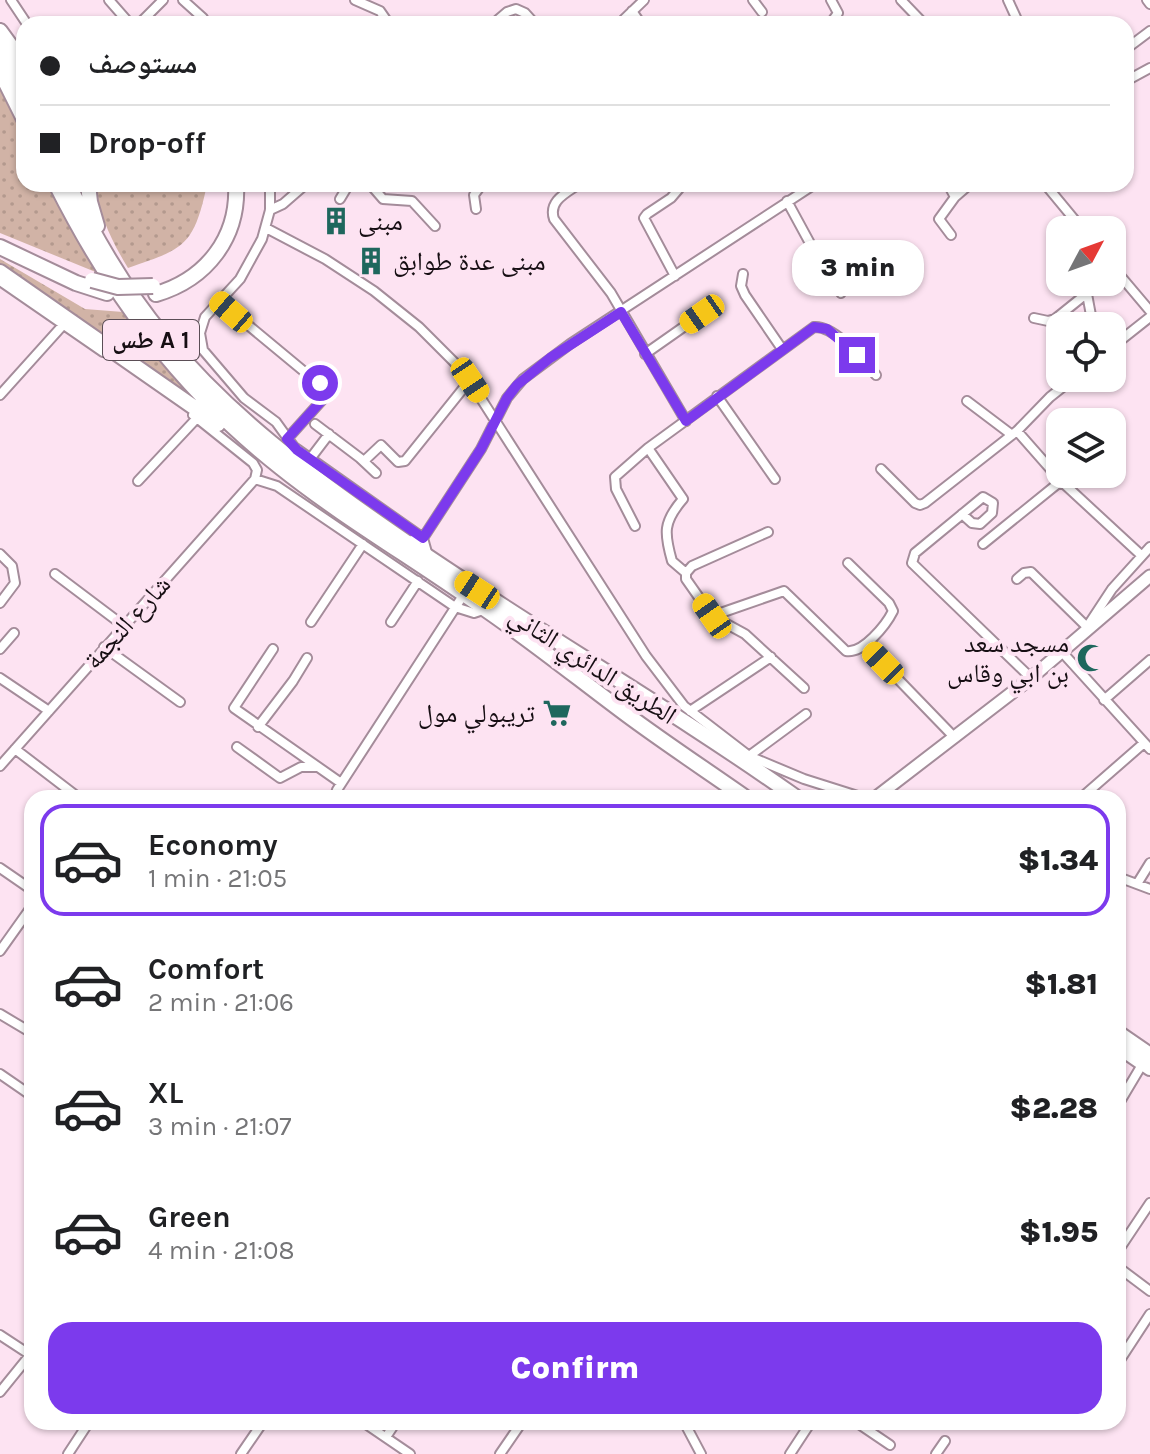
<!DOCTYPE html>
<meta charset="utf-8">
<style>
body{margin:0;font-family:Karla,"Noto Naskh Arabic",sans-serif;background:#f6f6f6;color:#202124;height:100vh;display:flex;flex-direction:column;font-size:30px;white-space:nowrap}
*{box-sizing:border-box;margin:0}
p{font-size:26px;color:#757577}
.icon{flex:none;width:44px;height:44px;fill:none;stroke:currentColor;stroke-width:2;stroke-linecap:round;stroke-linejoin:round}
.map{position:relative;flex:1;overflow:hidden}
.side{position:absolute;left:24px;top:790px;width:1102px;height:640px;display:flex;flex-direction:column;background:#fff;border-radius:24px;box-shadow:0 2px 6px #0004}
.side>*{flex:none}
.hud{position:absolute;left:16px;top:16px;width:1118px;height:176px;border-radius:24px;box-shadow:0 2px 6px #0004;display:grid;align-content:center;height:176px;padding:0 24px;background:#fff}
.needle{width:52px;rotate:49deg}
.controls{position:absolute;left:1046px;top:216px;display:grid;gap:16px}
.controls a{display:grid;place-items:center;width:80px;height:80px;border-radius:16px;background:#fff;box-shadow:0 2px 6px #0004;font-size:40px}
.end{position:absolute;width:36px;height:36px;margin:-18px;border:10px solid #7c3aed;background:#fff;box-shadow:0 0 0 4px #fff}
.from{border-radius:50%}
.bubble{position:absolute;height:56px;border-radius:24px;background:#fff;box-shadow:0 2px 6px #0004;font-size:26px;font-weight:800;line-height:56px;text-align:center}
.car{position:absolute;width:24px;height:48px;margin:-24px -12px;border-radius:10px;box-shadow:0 0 6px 2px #0007;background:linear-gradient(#f5c518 24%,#345 0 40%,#f5c518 0 76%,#345 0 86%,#f5c518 0)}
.hud b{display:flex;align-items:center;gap:28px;height:76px;font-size:30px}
.hud b+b{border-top:2px solid #e0e0e0}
.hud i{width:20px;height:20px;background:#202124}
ul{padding:14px 0 0;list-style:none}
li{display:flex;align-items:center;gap:24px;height:112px;margin:0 16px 12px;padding:0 8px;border:4px solid transparent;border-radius:24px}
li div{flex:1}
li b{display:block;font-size:30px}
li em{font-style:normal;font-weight:800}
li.active{border-color:#7c3aed}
li>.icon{width:72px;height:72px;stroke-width:1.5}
.primary-button{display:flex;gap:16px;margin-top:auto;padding:16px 24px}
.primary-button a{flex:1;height:92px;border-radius:24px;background:#7c3aed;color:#fff;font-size:32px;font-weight:800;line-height:92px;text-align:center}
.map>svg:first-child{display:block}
</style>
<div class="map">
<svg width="1150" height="1454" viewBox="0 0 1150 1454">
<defs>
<pattern id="garden-dots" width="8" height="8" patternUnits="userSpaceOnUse" patternTransform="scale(2)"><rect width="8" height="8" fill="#d1b3a6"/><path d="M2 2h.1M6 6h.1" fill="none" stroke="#b3998e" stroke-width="1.8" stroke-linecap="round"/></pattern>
</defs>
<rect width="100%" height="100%" fill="#fde3f2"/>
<path fill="url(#garden-dots)" d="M0 82 24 134V184H50L98 273 0 233Z
M94 184H206V189C193 248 182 249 128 268 111 240 100 216 94 184Z
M0 259 85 309 123 312 201 405 0 267Z"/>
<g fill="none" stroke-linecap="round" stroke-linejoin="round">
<defs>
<path id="street" d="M11 0 27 24
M109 0 130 24
M183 0 203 18
M355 0 380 11 389 24
M753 0 762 12
M901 0 924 24
M1008 0 1019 24
M1147 0 1150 4
M632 11 641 24
M139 24 163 0
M493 24 507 12 516 9 525 13 535 24
M619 24 644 0
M830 24 838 13 831 0
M1126 49 1150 31
M1126 81 1150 68
M1126 140 1128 142
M270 184V210L262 239 240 279 205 317 200 333 203 350 244 398 276 422 294 447 423 538 428 556
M370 184 383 199 412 201 435 226
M579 184C566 193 548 201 554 219L611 293 686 421
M948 184 955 197 970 184
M1045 184 1083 230
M340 199 349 184
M787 201 818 258 841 293
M476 209 474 195 482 184
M270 210 283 204 306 184
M266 228 325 259 374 291 419 327 464 372 646 656 684 706 749 756 804 779 864 798
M951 235 939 219 955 197
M1112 266 1150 311
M743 274 741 286 745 295 782 349
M675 276 644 218 647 214 671 198 683 184
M0 281 103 352
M1087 294 1093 326
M219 301 324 388 323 399 287 439
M1034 318 1048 321 1055 319 1101 282
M1112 347 1150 317
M645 354 702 314
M0 395 63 325
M717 396 775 479
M967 401 1012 435
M193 415 253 463 257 470 255 479
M315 424 360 458 376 473
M1017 431 1061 481 1141 555
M648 448 683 499C663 522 664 533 672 561L686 573V579L712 616 745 634 804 688
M310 459 329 434
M364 461 381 445 398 462 405 461 470 380
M881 469 915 503 920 505 925 503 1017 431 1050 397 1074 378
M255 479 277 486 455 607 474 613 486 609
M138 481 197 418
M962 514 972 523 980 524 992 513 993 503 983 497 915 553 912 563 1031 678
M635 526 616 489 615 477 648 448 814 327C835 325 863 361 876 375
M408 541 423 538 481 449 507 398 523 379 570 344 815 184
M983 544 1061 481
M0 554 12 566 15 583 0 603
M686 573 692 566 768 532
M55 574 124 626
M1017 579 1024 573 1031 572 1087 627
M712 616 784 591 846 651C863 654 886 625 893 611L889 603 848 563
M311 622 363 544
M391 622 418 581
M1087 627 1112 589 1150 547
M865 645 955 738
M104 647 180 702
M0 649 14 633
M273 649 234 708 341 783
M1062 652 1150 749
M0 678 49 711
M1104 700 1150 660
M690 711 771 657
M258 727 293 681 307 658
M237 747 280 778 301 767H316
M15 749 79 798
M749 756 806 714
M0 766 255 479
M334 798 337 790 464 594
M1081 798 1144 743
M0 868 32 890
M1118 877 1150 889
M1137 884 1150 863
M0 951 32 906
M0 1014 32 1033
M0 1074 32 1096
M1118 1105 1143 1063
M1118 1251 1150 1203
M1118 1267 1150 1291
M0 1335 32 1356
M1118 1363 1150 1314
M0 1392 30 1355
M363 1422 410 1454
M684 1422 701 1454
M856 1422 890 1445
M386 1437 396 1422
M68 1454 89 1422
M241 1454 263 1422
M500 1454 522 1422
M790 1454 811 1422
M936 1454 945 1441"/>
<path id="secondary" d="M875 798 1031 678 1150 576"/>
<path id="highway" d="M0 31 24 64
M0 48 24 97
M0 71 24 119
M56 184C113 297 180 388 280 467 345 519 418 561 485 609 533 642 579 679 626 714 665 743 706 770 746 798
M68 184C95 238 125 291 164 337 229 416 309 475 393 533 525 625 666 705 797 798
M88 184 90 202 97 226
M0 247 76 283 107 293
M0 272 218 424
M156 294C207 279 239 237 236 184
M1118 1033 1150 1055
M1118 1046 1150 1068"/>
</defs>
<use href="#street" stroke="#a48c9a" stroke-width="12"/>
<use href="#secondary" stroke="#a48c9a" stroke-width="15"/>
<use href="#highway" stroke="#a48c9a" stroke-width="18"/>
<use href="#street" stroke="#fff" stroke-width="8"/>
<use href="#secondary" stroke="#fff" stroke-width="11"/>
<use href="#highway" stroke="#fff" stroke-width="14"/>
<defs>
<path id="highway-bridge" d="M92 280 118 287 153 286"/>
</defs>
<use href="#highway-bridge" stroke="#a48c9a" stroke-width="18" stroke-linecap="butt"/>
<use href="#highway-bridge" stroke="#fff" stroke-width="14"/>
</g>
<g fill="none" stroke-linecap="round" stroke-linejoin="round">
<path stroke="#7c3aed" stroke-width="10" d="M320 383 325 390 323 399 287 439 297 450 423 538 481 449 507 398 517 385 550 358 621 312 686 421 814 327 827 329 857 355"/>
</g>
<defs>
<symbol id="building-bare" viewBox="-9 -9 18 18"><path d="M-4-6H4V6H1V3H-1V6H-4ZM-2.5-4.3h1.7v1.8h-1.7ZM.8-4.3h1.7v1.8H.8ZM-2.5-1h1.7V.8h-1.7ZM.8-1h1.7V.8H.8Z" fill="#1e675d" stroke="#fde3f2" stroke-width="2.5" paint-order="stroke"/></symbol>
<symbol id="mosque-bare" viewBox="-9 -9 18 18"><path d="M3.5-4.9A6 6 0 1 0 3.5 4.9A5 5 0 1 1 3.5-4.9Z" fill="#1e675d" stroke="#fde3f2" stroke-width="2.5" paint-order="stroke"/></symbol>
<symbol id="supermarket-bare" viewBox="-9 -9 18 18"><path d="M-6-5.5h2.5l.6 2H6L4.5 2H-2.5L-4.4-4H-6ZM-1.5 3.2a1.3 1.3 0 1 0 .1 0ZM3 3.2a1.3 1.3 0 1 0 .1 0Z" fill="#1e675d" stroke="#fde3f2" stroke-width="2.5" paint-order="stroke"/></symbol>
</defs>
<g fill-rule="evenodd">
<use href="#building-bare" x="316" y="201" width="40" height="40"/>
<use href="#building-bare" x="351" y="241" width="40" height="40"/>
<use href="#mosque-bare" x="1071" y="638" width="40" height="40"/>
<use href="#supermarket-bare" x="537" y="693" width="40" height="40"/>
</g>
<g text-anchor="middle" stroke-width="8" stroke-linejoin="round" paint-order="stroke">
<rect fill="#fde3f2" stroke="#5b4e56" stroke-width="2" x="103" y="320" width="96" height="40" rx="6"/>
<g font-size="24" font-weight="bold" fill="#160e13">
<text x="151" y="348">طس A 1</text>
</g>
<g font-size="26" fill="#160e13" stroke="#fde3f2" text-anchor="start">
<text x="358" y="230">مبنى</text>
<text x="393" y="270">مبنى عدة طوابق</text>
<text x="1069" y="652" text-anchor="end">مسجد سعد<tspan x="1069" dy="30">بن ابي وقاس</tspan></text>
<text x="535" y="722" text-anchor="end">تريبولي مول</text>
</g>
<g font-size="26" fill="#160e13" stroke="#fde3f2">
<text transform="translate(127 622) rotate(-48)" y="9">شارع النجمة</text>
<text transform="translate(593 665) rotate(33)" y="9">الطريق الدائري الثاني</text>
</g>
</g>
</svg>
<div class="controls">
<a><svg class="needle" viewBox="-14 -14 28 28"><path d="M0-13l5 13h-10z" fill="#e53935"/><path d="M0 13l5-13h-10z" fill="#757577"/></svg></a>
<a><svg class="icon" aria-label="locate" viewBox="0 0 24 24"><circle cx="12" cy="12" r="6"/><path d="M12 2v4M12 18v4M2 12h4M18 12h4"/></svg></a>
<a><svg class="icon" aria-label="layers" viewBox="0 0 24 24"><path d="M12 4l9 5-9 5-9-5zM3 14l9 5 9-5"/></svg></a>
</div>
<i class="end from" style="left:320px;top:383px"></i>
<i class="end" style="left:857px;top:355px"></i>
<div class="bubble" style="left:792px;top:240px;width:132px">3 min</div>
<i class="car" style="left:231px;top:312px;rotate:311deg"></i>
<i class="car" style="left:702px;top:314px;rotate:235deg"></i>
<i class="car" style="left:470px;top:380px;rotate:146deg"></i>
<i class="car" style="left:477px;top:590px;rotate:303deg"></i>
<i class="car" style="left:712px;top:616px;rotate:325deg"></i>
<i class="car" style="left:883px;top:663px;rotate:316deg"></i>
<div class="hud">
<b><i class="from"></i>مستوصف</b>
<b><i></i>Drop-off</b>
</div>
<section class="side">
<ul>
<li class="active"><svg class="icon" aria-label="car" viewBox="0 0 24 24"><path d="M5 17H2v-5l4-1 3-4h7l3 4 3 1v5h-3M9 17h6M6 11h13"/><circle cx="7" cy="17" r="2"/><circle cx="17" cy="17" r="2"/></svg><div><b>Economy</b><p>1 min · 21:05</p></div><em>$1.34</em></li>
<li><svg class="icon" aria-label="car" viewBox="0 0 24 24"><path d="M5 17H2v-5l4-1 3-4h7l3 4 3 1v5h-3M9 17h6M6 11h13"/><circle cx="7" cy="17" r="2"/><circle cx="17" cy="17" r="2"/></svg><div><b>Comfort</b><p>2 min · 21:06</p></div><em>$1.81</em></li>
<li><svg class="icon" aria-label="car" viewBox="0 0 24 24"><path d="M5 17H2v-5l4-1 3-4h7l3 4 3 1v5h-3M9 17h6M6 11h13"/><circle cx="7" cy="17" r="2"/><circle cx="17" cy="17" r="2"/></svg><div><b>XL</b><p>3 min · 21:07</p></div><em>$2.28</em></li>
<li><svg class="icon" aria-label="car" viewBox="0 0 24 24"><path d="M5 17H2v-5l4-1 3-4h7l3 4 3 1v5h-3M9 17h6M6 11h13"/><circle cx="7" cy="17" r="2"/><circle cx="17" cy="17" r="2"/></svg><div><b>Green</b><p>4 min · 21:08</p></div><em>$1.95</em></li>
</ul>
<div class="primary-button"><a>Confirm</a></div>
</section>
</div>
